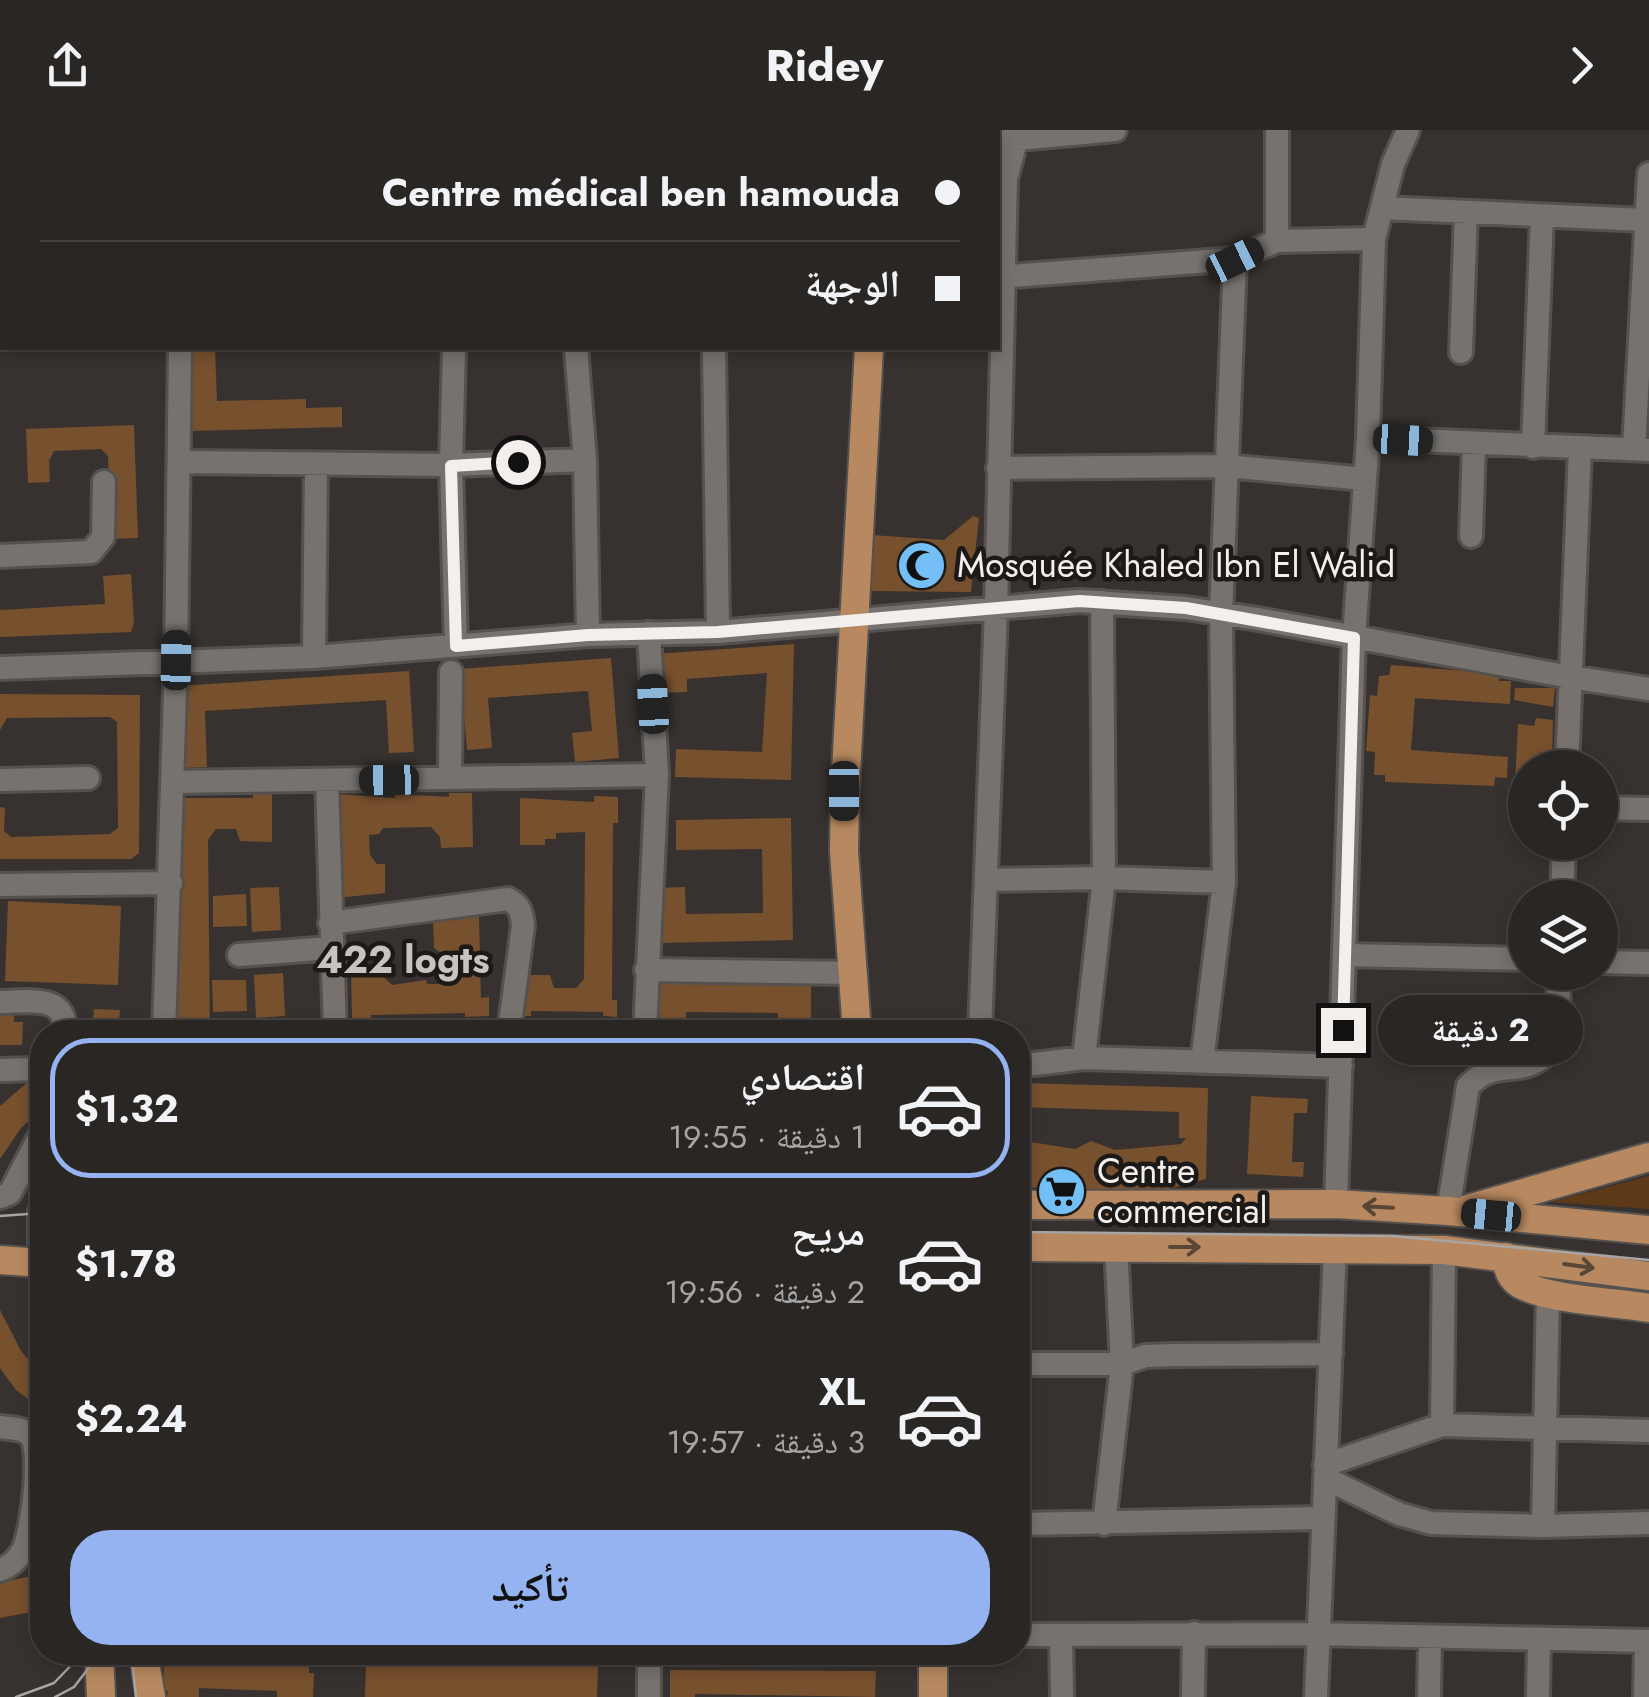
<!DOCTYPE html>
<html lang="ar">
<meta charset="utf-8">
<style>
body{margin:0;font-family:Jost,"Noto Naskh Arabic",sans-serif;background:#353230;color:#f1f3f6;direction:rtl;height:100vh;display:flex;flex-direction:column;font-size:38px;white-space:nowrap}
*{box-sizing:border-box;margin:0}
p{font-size:32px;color:#a5a5a6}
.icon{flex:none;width:55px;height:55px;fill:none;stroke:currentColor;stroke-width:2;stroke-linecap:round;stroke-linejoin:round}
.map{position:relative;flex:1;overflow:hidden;direction:ltr}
.sheet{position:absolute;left:30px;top:890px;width:1000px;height:645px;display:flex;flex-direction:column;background:#292623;border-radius:40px;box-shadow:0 5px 15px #0003,0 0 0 2px #454341;direction:rtl}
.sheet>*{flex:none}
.banner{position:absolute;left:0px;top:0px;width:1000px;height:220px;box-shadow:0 5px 15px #0003,0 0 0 2px #454341;direction:rtl;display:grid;align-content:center;height:220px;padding:0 40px;background:#292623}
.fabs{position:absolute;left:1508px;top:620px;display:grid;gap:20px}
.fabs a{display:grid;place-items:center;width:110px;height:110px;border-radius:50%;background:#292623;box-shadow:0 5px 15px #0003,0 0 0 2px #454341;font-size:50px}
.end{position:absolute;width:45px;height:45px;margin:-22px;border:12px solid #f2efed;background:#111;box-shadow:0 0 0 5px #111}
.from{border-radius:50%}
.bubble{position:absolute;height:70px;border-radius:35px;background:#292623;box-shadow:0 5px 15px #0003,0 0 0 2px #454341;font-size:32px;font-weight:700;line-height:70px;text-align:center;direction:rtl}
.car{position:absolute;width:30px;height:60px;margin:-30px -15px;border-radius:12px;box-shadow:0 0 8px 2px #0007;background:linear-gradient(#222 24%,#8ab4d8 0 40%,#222 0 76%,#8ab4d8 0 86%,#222 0)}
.banner b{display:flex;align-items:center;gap:35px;height:95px;font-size:38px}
.banner b+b{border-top:2px solid #454341}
.banner i{width:25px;height:25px;background:#f1f3f6}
ul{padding:18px 0 0;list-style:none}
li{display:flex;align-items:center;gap:30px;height:140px;margin:0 20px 15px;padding:0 20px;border:5px solid transparent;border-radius:40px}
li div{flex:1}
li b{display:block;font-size:38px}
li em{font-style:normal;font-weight:700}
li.current{border-color:#95b2f1}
li>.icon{width:90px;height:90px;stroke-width:1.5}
.cta{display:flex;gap:20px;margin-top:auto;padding:20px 40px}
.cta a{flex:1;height:115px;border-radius:40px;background:#95b2f1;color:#111;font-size:40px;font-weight:700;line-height:115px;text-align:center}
header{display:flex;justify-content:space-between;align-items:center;height:130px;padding:0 40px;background:#292623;font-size:45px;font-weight:700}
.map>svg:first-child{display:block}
</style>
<header><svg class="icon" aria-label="forward" viewBox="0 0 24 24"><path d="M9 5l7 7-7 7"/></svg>Ridey<svg class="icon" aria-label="share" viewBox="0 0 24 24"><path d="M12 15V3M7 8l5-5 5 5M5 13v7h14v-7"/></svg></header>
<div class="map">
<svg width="1649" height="1567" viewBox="0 0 1649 1567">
<rect width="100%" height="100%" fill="#37322f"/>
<path fill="#5e3918" d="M1649 1046V1079L1551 1072Z"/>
<path fill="#77502e" d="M10 218H52V221L10 222Z
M188 218H215L217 271 306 269V278L342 277V297L190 301Z
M134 295 138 408 111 409 108 326 101 319 54 321 49 331 50 352 28 353 26 299Z
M973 386 979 388 971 462 869 461 872 405 944 410Z
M131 444 134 493 131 502 0 507V480L105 474 103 446Z
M794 514 791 650 675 647 676 619 762 622 767 543 687 549V562L654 563 655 524Z
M611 528 619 628 575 632 572 603 592 601 588 561 488 568 492 618 467 620 460 539Z
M1391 535 1500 544 1499 551H1511L1510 574 1415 568 1411 620 1508 627 1507 648 1495 647 1494 656 1385 652V645H1374L1375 622 1366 621 1370 565 1377 566 1379 546 1389 545Z
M409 541 414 622 389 623 386 570 205 581 207 637 182 638 178 556Z
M1515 558H1555L1553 577 1514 570Z
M0 564 140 565 139 723 131 729H0V677L5 678 4 701 11 707 110 704 118 698 117 592 110 587 7 588 0 600Z
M1536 588 1553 590 1552 638H1525V652H1515L1518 594 1534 596Z
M253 662 272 663V712L240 711 236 699H216L208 710 210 902H175L174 668H253Z
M449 663H472L473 717 441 718 440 707 431 697 383 698 379 704 369 705 370 725 377 734H385V763L337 768 336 664 395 668V664L449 667Z
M594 666 618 667V693H613L612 870H617V887L603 886V882L531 881V886H517L518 845H550L554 858H576L584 849 585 702 556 703V709H545V715H520V668L594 672Z
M791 688 793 810 661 813 660 758 685 757 686 784 763 783 762 719 676 720V690Z
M279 757 281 800 252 802 250 758Z
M246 764 247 796 213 797V766Z
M8 771 121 776 118 855 5 851Z
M458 785H479L480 831H475V837H480L481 868 489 867V886L465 887V883L371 885V888H352L351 842H356V838L381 837 382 845 392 855 426 850 427 854H439L451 843 449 828 434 818 433 790H458Z
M283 843 285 886 256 888 254 845Z
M212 850H246L247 881 213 882Z
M651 852 811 854V899H778V883L686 882V896H680V902H651Z
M94 879 120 880 118 902H92Z
M0 882H14V892H23L22 915H0Z
M42 944V979L21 998 0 1029V976L29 951Z
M1018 953 1208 958 1206 1049 1153 1063 1108 1060 1103 1063 1081 1062 1069 1056 1056 1060 1018 1056V1010L1075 1019 1091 1011 1115 1020 1181 1014 1186 1008H1179V982L1018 977Z
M1251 966 1308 969 1307 983H1294L1292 1032H1304L1303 1047 1247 1044Z
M0 1180 21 1221 42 1245V1275L32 1272 16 1260 0 1238Z
M40 1400 42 1401V1480L0 1488V1453L36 1445Z
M169 1522 309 1526V1543H314L313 1567H277V1561L199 1558V1567H167L168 1561 163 1560 164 1532H169Z
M366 1533 598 1536 597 1567H365Z
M670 1540 876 1541 875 1567 695 1564V1567H670Z"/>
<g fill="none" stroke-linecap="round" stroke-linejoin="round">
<defs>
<path id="minor" d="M37 2V0
M179 2V0
M300 2V0
M445 2 446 0
M577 2 578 0
M719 2 720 0
M998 11 1115 0
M1 29 2 56
M1382 78 1645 90
M1277 111V0
M998 147 1235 129 1277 111 1374 109
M454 218 451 335 456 516
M576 218 585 330 588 505
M714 218 718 502
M1461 222 1466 82
M1368 308 1649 320
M1533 317 1542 86
M1634 319 1649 44
M179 332 451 335 585 330
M998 338 1226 336 1365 349
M1471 406 1474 314
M0 426 91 422 103 407 104 352
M314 527 316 334
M0 538 314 527 588 505 718 502 1079 471 1186 478 1258 489 1570 547 1649 559
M1567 638 1580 318
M450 648 451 542
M0 650 88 648
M327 651 335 902
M172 652 657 645
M1600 678 1649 679
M986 750 1104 748 1224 752
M0 755 171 753
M1562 768 1564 712
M330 793 508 769C520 775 522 783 523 796L509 902
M239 825 331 818
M1346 825 1525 829
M1600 832 1649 833
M646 840 855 843
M0 872C27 872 68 863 64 902
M164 902 176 530 180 218
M645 902 657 645 649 503
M980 902 996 479 1006 49 1019 0
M1084 928 1104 748 1102 472
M1202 932 1224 752 1221 484 1235 129
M1018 936 1084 928 1341 936
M0 940 36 939 42 934
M0 1067 10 1063 42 1002
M1336 1074 1354 508 1368 308 1374 109 1393 34 1408 0
M1448 1081 1468 956C1482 942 1493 939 1512 938 1567 934 1557 884 1559 842
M1018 1234H1122L1145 1226 1174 1225 1331 1224
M1442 1295 1444 1120
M0 1297C9 1298 23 1298 30 1305 43 1319 32 1403 23 1420 17 1430 11 1436 0 1440
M1325 1335 1442 1295 1649 1301
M1325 1348 1399 1384 1431 1393 1543 1396 1649 1393
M1018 1394 1323 1388
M1104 1394 1122 1234 1116 1116
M1543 1396 1548 1163
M1018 1505 1317 1504 1649 1511
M1061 1505 1062 1567
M649 1567V1522
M1193 1567 1194 1503
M1316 1567 1335 1118
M1429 1567 1430 1507
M1538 1567 1539 1509
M1645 1567 1646 1511"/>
<path id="major" d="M890 2V0
M857 902 844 721 845 661 869 218
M1018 1075 1336 1074 1448 1081 1649 1100
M1468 1079 1649 1027
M42 1082V1117
M1018 1117 1444 1120 1649 1146
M1506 1127C1507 1138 1510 1148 1520 1154 1549 1170 1615 1172 1649 1178
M0 1130 42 1133
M99 1522 101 1567
M143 1522 151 1567
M933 1567V1522"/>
</defs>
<use href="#minor" stroke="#55514f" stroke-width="28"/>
<use href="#major" stroke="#55514f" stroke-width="32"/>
<use href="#minor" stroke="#77726e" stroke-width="22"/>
<use href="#major" stroke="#b88960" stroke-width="28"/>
<path stroke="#a9a5a3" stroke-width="2.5" d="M0 1086 42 1083
M1018 1102 1393 1106 1649 1130
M131 1522 136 1567
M16 1567 54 1553 84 1522
M55 1567 74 1557 101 1522"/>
</g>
<defs><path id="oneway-shaft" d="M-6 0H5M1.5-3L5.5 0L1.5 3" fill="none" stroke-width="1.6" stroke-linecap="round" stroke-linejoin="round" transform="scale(2.5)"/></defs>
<g stroke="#5a4635">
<use href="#oneway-shaft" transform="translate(1378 1077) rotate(-177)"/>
<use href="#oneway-shaft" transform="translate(1185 1117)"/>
<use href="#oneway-shaft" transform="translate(1579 1136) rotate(8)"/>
</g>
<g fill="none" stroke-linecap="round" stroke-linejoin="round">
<path stroke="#f2efed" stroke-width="12" d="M518 332 451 336 456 516 588 505 718 502 1079 471 1186 478 1354 508 1343 900"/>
</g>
<defs>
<symbol id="mosque-disc" viewBox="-11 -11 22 22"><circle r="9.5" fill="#74c0f6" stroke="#1c1a19"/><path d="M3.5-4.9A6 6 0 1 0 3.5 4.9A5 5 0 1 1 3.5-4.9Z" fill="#111"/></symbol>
<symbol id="supermarket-disc" viewBox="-11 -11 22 22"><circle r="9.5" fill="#74c0f6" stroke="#1c1a19"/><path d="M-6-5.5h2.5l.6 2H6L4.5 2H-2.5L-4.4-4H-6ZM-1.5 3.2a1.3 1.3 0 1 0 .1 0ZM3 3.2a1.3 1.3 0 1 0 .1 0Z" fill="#111"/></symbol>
</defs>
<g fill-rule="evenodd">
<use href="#mosque-disc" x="894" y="408" width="55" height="55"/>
<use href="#supermarket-disc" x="1034" y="1034" width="55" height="55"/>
</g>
<g text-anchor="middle" stroke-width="9" stroke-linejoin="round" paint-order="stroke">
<g font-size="35" fill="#f2efed" stroke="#1c1a19" text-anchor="start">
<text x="957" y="447">Mosquée Khaled Ibn El Walid</text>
<text x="1097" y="1053">Centre<tspan x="1097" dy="40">commercial</tspan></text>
</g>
<g font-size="38" font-weight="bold" fill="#c8c3be" stroke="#1c1a19">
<text x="403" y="843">422 logts</text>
</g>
</g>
</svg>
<div class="fabs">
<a><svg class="icon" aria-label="locate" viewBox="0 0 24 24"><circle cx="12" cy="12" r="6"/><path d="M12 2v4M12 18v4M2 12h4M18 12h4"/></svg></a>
<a><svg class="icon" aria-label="layers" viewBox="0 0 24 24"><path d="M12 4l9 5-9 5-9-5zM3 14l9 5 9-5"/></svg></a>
</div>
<i class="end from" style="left:518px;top:332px"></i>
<i class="end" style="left:1343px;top:900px"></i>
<div class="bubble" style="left:1378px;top:865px;width:205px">2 دقيقة</div>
<i class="car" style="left:1235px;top:130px;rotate:64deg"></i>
<i class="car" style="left:1403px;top:310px;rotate:93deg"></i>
<i class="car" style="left:176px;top:530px;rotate:1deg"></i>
<i class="car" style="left:653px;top:574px;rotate:357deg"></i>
<i class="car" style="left:389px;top:650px;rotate:269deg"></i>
<i class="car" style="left:844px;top:661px;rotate:180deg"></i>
<i class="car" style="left:1491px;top:1085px;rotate:275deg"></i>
<div class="banner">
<b><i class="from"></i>Centre médical ben hamouda</b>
<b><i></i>الوجهة</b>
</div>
<section class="sheet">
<ul>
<li class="current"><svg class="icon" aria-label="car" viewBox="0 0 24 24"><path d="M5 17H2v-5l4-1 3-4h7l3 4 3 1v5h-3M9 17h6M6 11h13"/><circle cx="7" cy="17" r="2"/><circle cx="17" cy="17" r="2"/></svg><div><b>اقتصادي</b><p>1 دقيقة · 19:55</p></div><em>$1.32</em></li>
<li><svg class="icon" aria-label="car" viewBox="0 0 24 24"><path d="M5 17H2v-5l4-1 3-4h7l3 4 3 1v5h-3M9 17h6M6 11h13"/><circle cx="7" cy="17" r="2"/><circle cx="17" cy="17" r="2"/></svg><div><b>مريح</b><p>2 دقيقة · 19:56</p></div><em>$1.78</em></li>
<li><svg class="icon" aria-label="car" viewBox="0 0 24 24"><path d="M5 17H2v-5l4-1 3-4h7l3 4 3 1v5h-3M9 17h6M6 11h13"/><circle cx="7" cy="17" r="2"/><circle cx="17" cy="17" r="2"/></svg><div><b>XL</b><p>3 دقيقة · 19:57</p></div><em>$2.24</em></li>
</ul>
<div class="cta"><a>تأكيد</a></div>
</section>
</div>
